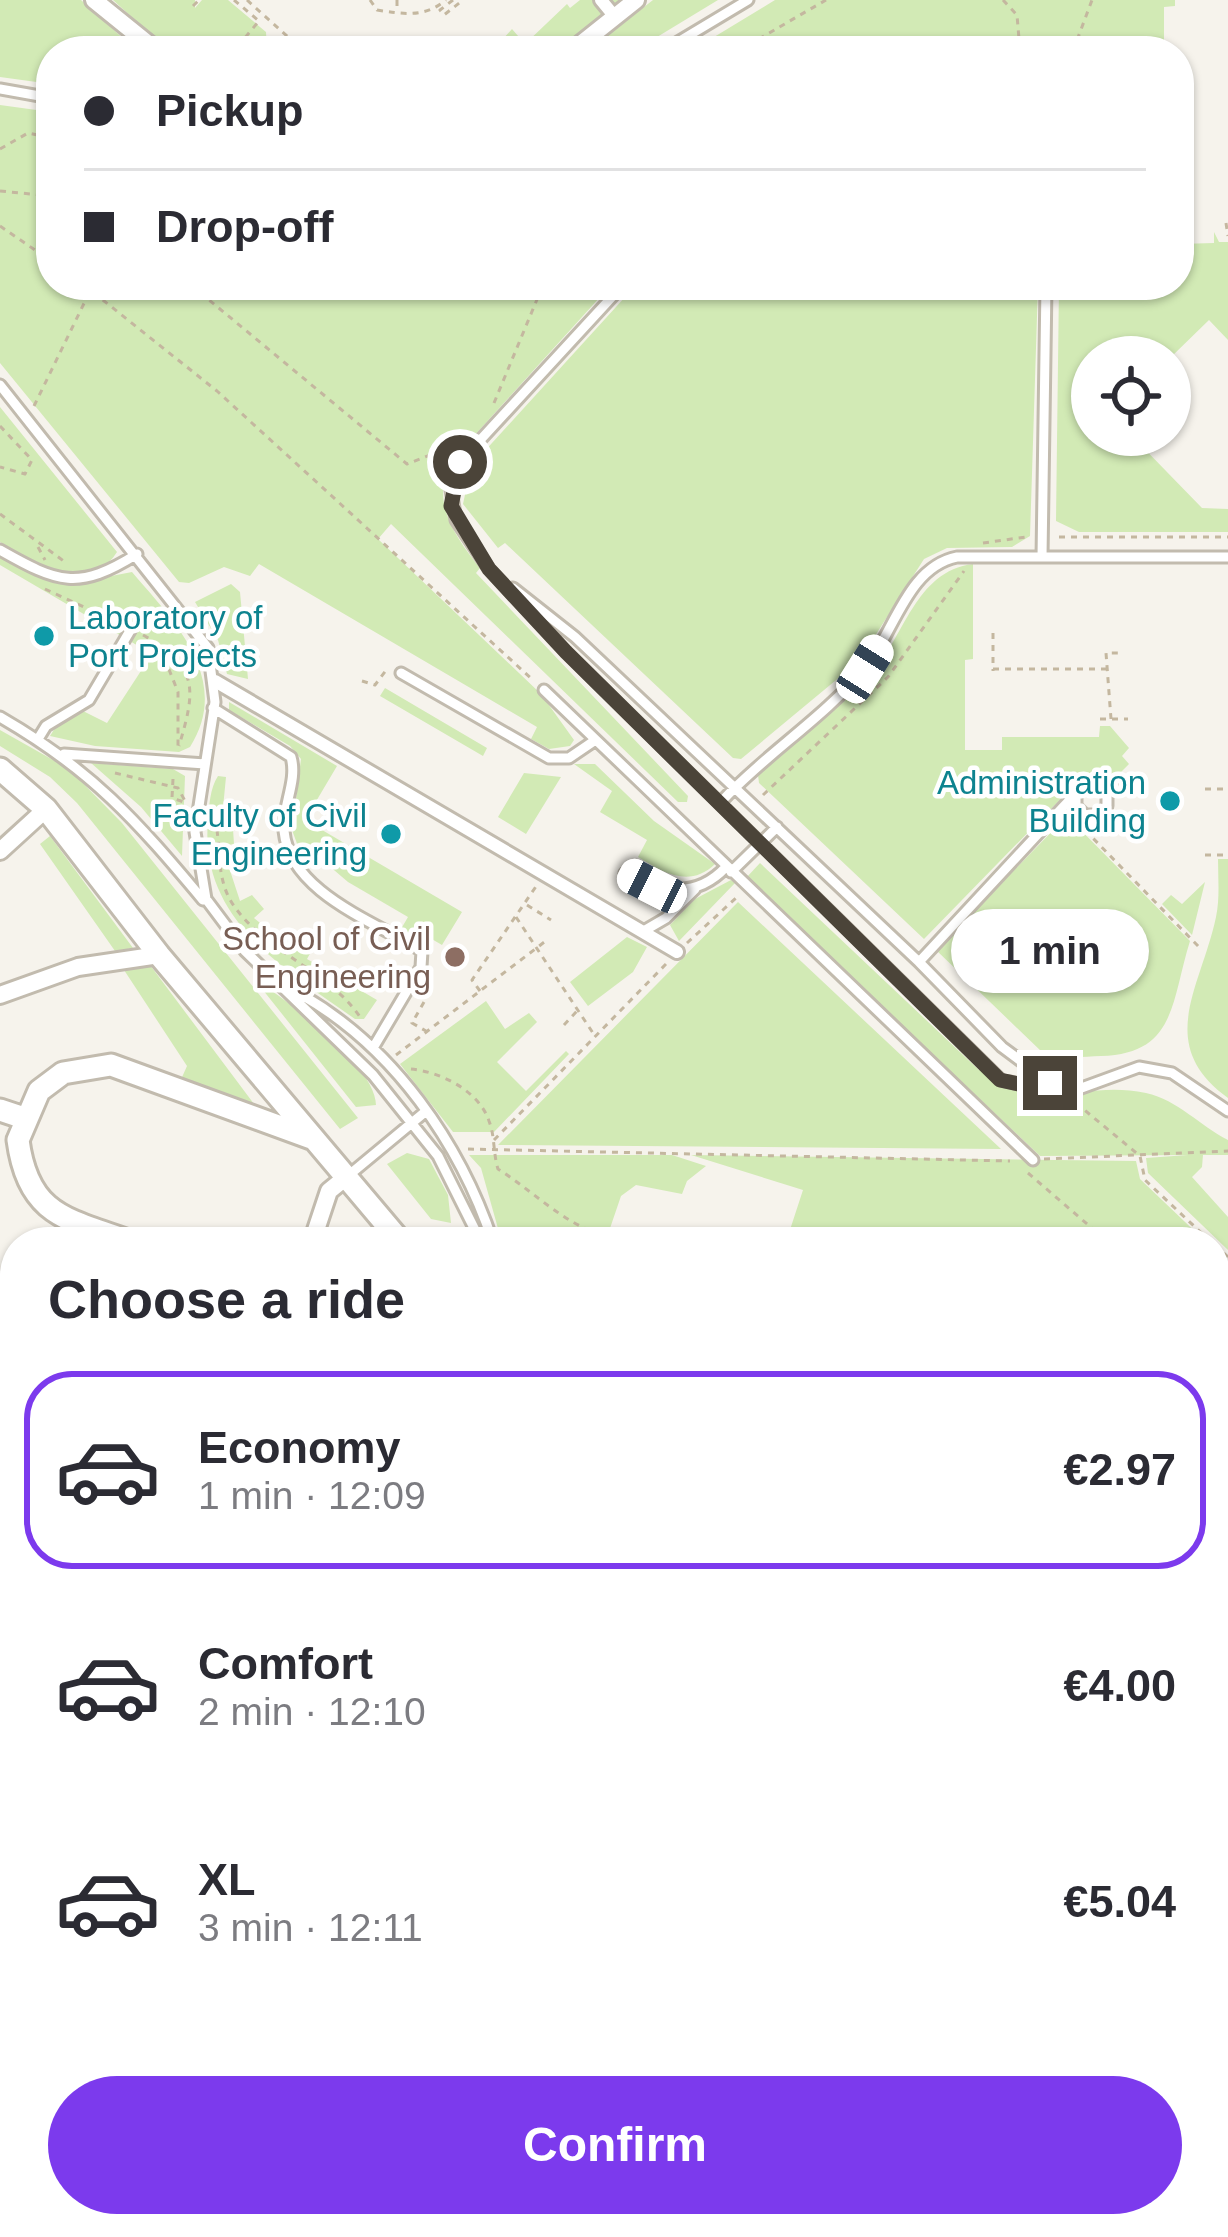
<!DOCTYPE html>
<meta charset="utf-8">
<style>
body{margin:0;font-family:Arial,sans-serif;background:#f7f7f7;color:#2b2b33;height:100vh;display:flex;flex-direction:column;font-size:45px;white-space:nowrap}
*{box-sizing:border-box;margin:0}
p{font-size:39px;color:#7c7c81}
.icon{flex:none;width:66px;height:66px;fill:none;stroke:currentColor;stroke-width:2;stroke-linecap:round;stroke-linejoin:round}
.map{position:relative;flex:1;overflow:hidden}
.sheet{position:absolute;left:0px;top:1227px;width:1230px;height:1011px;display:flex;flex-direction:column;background:#fff;border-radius:48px 48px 0 0;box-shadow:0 3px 9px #0004}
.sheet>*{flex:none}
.top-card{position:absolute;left:36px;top:36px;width:1158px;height:264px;border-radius:48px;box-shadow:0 3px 9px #0004;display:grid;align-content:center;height:264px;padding:0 48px;background:#fff}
.fabs{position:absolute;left:1071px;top:336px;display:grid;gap:24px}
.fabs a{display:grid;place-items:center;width:120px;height:120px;border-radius:50%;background:#fff;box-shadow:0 3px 9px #0004;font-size:60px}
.end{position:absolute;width:54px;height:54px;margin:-27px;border:15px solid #4b4439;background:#fff;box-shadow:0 0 0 6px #fff}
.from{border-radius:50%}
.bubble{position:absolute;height:84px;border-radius:42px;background:#fff;box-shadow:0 3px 9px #0004;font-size:39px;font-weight:700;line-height:84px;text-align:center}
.car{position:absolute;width:36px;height:72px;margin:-36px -18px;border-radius:15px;box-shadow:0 0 9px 3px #0007;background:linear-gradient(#fff 24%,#345 0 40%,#fff 0 76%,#345 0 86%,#fff 0)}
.top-card b{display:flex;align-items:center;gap:42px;height:114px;font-size:45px}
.top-card b+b{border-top:3px solid #e1e1e2}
.top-card i{width:30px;height:30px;background:#2b2b33}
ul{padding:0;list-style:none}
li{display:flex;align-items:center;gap:36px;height:198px;margin:0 24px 18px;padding:0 24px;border:6px solid transparent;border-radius:48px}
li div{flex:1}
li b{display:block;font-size:45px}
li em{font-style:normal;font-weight:700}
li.current{border-color:#7c3aed}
li>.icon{width:108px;height:108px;stroke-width:1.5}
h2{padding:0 48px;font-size:54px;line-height:144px}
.primary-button{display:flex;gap:24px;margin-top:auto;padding:24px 48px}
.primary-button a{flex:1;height:138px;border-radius:72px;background:#7c3aed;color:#fff;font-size:48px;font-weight:700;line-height:138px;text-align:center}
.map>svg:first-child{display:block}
</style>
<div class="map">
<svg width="1228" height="2237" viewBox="0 0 1228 2237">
<rect width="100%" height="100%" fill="#f6f3ec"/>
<path fill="#d2eab5" d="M0 0H81L137 51H51V84L0 77Z
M113 0H195V8L202 0H228L266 32 267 51H169Z
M580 0H622L555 51H492L512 29 525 44 567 4 570 8Z
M653 0H718L634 51H588Z
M775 0H1175V6L1164 7V51H691Z
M0 105 51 112V285H611L455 457C427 498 454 535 480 568L476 573 688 796 687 802H678L391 524 378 539 541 694 574 740 570 746 549 749 531 739 537 727 259 564 250 576 224 567 189 583 179 582 0 363Z
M1214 232 1219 242H1228V340L1209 320 1170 358 1092 357V435H1131L1202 508 1228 509V532H1079L1056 521 1059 285H1179V244L1214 243Z
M636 285H1038L1030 536 1012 547 947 548 924 559 859 661 741 759 733 758 505 543 498 548 463 504 471 466Z
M0 407 117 552C89 597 33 561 0 542Z
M0 556 65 585 132 572C173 620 233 679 190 747L179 752 95 746 50 736 57 725 83 711 107 723 152 654 0 565Z
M973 564V659L965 660V750H1002V737H1099L1100 726H1110L1129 748 1122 756 1129 764 1116 777H1082L924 939 759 783 758 775C777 738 841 708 870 676 904 638 915 571 973 564Z
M231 584 240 592 248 679 227 674 218 640 195 602Z
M385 688 487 748 483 756 380 696Z
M229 702 337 766 305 820 462 912 442 945 430 938 426 943 401 929 408 917 348 882 314 853 303 860 292 830 301 759 290 746 229 710Z
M0 730 69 769 122 823 358 1118 340 1129 77 803 50 777 0 746Z
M91 763 173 769 185 776 182 856 141 807Z
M574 764H595L654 821 715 864C689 889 663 872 638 857L647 840 600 812 612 791Z
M524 773 561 777 526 834 498 817Z
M218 776 226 777 221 828 233 829 234 844 222 846 240 901 252 895 264 909 254 918 293 950 300 940 313 948 307 959 377 1000 364 1019H355C285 970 199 919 208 821 209 806 210 788 218 776Z
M1067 816 1190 941C1171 1002 1176 1054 1101 1056 1081 1057 1062 1059 1043 1053L936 950Z
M50 836 133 948 115 951 40 844Z
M1218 859H1228V1098C1154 1044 1201 988 1216 917 1220 898 1218 878 1218 859Z
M760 863 979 1070 984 1065C1040 1118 1081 1079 1146 1093 1178 1100 1200 1126 1228 1140V1155H1203L1202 1167 1192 1177 1228 1217V1250L1148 1173 1146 1158 1188 1155 1040 1156 746 878Z
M731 880 735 883 679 941 670 925 695 899Z
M1205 882 1192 935 1162 904 1171 895 1182 904Z
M738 902 1001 1149 498 1145Z
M627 937 647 947 633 972 588 1006 570 982Z
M150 965 254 1104 250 1108 179 1084 187 1066 124 970Z
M255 980C288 1000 376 1066 376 1105L356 1107Z
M486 1001 505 1029 529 1013 537 1022 497 1062 526 1091 566 1051 569 1054 494 1132H453L400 1064Z
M407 1153 429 1159 448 1195 451 1223 431 1219 387 1164Z
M469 1155H672L706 1166 687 1181 682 1194 636 1185 621 1196 606 1240 558 1227 499 1232 481 1168Z
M691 1155 1136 1161 1140 1179 1206 1242H786L803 1190Z
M1215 1251 1228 1263V1653L1215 1649Z
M1215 1894 1228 1898V1969L1215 1965Z"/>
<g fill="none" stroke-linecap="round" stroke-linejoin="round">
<defs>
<path id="service" d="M663 51 748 0
M0 89 51 98
M623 285 460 462 451 490 456 520 489 569 566 652 1001 1080 1065 1094 1139 1067 1172 1073 1228 1111
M0 385 208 648 215 702 195 832 206 899 245 951 373 1075 438 1156 481 1242
M0 550C58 583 78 591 137 554
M1042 557 1046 285
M513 588 575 637 919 962 1002 1047 1061 1091
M401 673 549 758H569L594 741
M544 690 1033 1160
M213 708 291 757C298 781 282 806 284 831 290 893 376 922 422 951L421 967 373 1048
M0 717C92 770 136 820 203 900
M38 739 46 726 89 700 131 629
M64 754 205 764
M721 802C765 754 824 718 865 668 894 633 907 567 957 557H1228
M731 872 777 827
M625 873C662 891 695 900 726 867
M642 932 666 918 695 889
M919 962 1063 807 1085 784H1098L1107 793V806L1098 815H1085L1076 806V794
M302 995C394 1048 460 1143 493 1242
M349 1175 425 1112
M519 1242H568
M1215 1664 1228 1668
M1215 1973 1228 1977"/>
<path id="pedestrian" d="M601 0 615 17
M215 681 677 952"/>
<path id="minor" d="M94 0 157 51
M572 51 636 0
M0 851 46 809
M0 995 78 967 159 955
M312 1242 329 1191 345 1178
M0 1333H15
M0 1462 15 1427
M0 1473 15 1494
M0 1549 15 1537
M0 1759 15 1777
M0 1934 15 1921
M0 1968 15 1986
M1215 2171 1228 2174
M0 2192 15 2179
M215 2223 227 2237
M398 2223 410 2237
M556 2223 568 2237
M955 2223 966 2237
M0 2224 11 2237
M262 2237 279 2223
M573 2237 589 2223
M883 2237 901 2223"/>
<path id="tertiary" d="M0 769 46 809 159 955 401 1242
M0 1110 27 1119
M18 1140 39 1091 63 1073 111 1065 311 1138
M18 1140C28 1216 67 1219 131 1242
M0 1289 15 1307
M741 2223 752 2237
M1131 2223 1136 2237"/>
</defs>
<use href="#service" stroke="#c2bbae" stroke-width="15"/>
<use href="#pedestrian" stroke="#c2bbae" stroke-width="18"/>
<use href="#minor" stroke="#c2bbae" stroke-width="22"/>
<use href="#tertiary" stroke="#c2bbae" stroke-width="27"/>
<path stroke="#c4b79f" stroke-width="3" stroke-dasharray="6 6" stroke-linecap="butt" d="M234 0 259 21 238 46
M247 0 298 46
M370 0 377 10C404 14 424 18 446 0
M397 0V11
M453 0 440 10 444 15 463 0
M1003 0 1017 15 1020 51
M193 6 199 0
M738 51 826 0
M1073 51 1092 0
M0 149 28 133 51 138
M0 191 51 196
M1226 223 1228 236
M0 226 51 261
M84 285 217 391 534 681
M191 285 407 464 456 445
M494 403 543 285
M34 406 93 285
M0 426 32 460 25 474 0 467
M0 514 65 562
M1059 537H1228
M983 543 1026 537
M38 547 45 560
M45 589 119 623
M993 633V671
M143 635C199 667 196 689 179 746
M160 647 178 692V746
M993 669H1106
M362 681 375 685 387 669
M1100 719H1128
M1111 719 1106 653H1120
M115 773 178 788 185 801
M173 779 172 798 184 802
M1118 784H1135
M1205 789H1228
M763 795 888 677 964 571
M211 807C224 835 212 875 234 906 268 954 332 972 362 1020
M1085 830 1199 947
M1205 855H1228
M527 905 551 920
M516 917 595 1036
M687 943 737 897
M480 991 472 980 537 885
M424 1002 412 1023 426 1031
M564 1025 577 1011
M396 1055 547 940
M411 1069C441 1072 479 1091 489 1121 495 1136 493 1153 498 1169 531 1190 558 1218 595 1233V1242
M1076 1103 1140 1156 1145 1180 1211 1242
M494 1140 667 963
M468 1149 1010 1161
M1044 1159 1228 1151
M1028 1173 1108 1242
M831 1242 839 1238 862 1242
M1215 1245 1228 1257
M1215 1335 1228 1350
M1215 1468 1228 1479
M1215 1487 1228 1499
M1227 1699 1228 1700"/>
<use href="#service" stroke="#fff" stroke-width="9"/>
<use href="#pedestrian" stroke="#fff" stroke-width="12"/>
<use href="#minor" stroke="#fff" stroke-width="16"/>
<use href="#tertiary" stroke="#fff" stroke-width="21"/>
</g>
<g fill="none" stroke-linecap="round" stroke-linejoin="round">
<path stroke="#4b4439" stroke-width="15" d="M460 462 451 506 489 569 566 652 1000 1080 1065 1094 1050 1083"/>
</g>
<g fill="#0f9aa8" stroke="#fff" stroke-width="4.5">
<circle cx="44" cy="636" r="12"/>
<circle cx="1170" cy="801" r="12"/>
<circle cx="391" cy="834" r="12"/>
</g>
<circle fill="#8d6e63" stroke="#fff" stroke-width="4.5" cx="455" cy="957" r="12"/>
<g text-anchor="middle" stroke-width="9" stroke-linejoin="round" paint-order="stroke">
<g font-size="33" fill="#0d838f" stroke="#fff" text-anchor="end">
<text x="68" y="629" text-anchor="start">Laboratory of<tspan x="68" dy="38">Port Projects</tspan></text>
<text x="1146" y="794">Administration<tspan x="1146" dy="38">Building</tspan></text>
<text x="367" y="827">Faculty of Civil<tspan x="367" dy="38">Engineering</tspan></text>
</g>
<g font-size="33" fill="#785e54" stroke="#fff" text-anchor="end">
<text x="431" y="950">School of Civil<tspan x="431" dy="38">Engineering</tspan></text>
</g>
</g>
</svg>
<div class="fabs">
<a><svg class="icon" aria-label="locate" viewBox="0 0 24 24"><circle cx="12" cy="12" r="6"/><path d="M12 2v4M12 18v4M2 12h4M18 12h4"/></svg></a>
</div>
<i class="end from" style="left:460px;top:462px"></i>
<i class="end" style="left:1050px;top:1083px"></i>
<div class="bubble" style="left:951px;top:909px;width:198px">1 min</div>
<i class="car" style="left:865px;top:669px;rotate:32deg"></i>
<i class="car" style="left:652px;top:886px;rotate:297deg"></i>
<div class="top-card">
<b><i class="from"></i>Pickup</b>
<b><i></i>Drop-off</b>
</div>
<section class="sheet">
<h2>Choose a ride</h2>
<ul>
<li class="current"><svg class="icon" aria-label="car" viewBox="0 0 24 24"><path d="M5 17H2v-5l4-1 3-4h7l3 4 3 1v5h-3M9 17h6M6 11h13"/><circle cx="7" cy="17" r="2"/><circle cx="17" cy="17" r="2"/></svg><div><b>Economy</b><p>1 min · 12:09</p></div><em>€2.97</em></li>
<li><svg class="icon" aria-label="car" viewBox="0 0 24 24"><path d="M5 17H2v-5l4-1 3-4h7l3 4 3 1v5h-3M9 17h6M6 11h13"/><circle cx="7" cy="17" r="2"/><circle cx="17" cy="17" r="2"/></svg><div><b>Comfort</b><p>2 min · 12:10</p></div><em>€4.00</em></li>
<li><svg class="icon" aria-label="car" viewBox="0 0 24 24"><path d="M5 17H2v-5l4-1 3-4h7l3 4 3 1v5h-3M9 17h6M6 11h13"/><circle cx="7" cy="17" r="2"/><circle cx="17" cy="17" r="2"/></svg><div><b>XL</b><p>3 min · 12:11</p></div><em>€5.04</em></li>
</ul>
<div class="primary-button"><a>Confirm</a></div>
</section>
</div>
